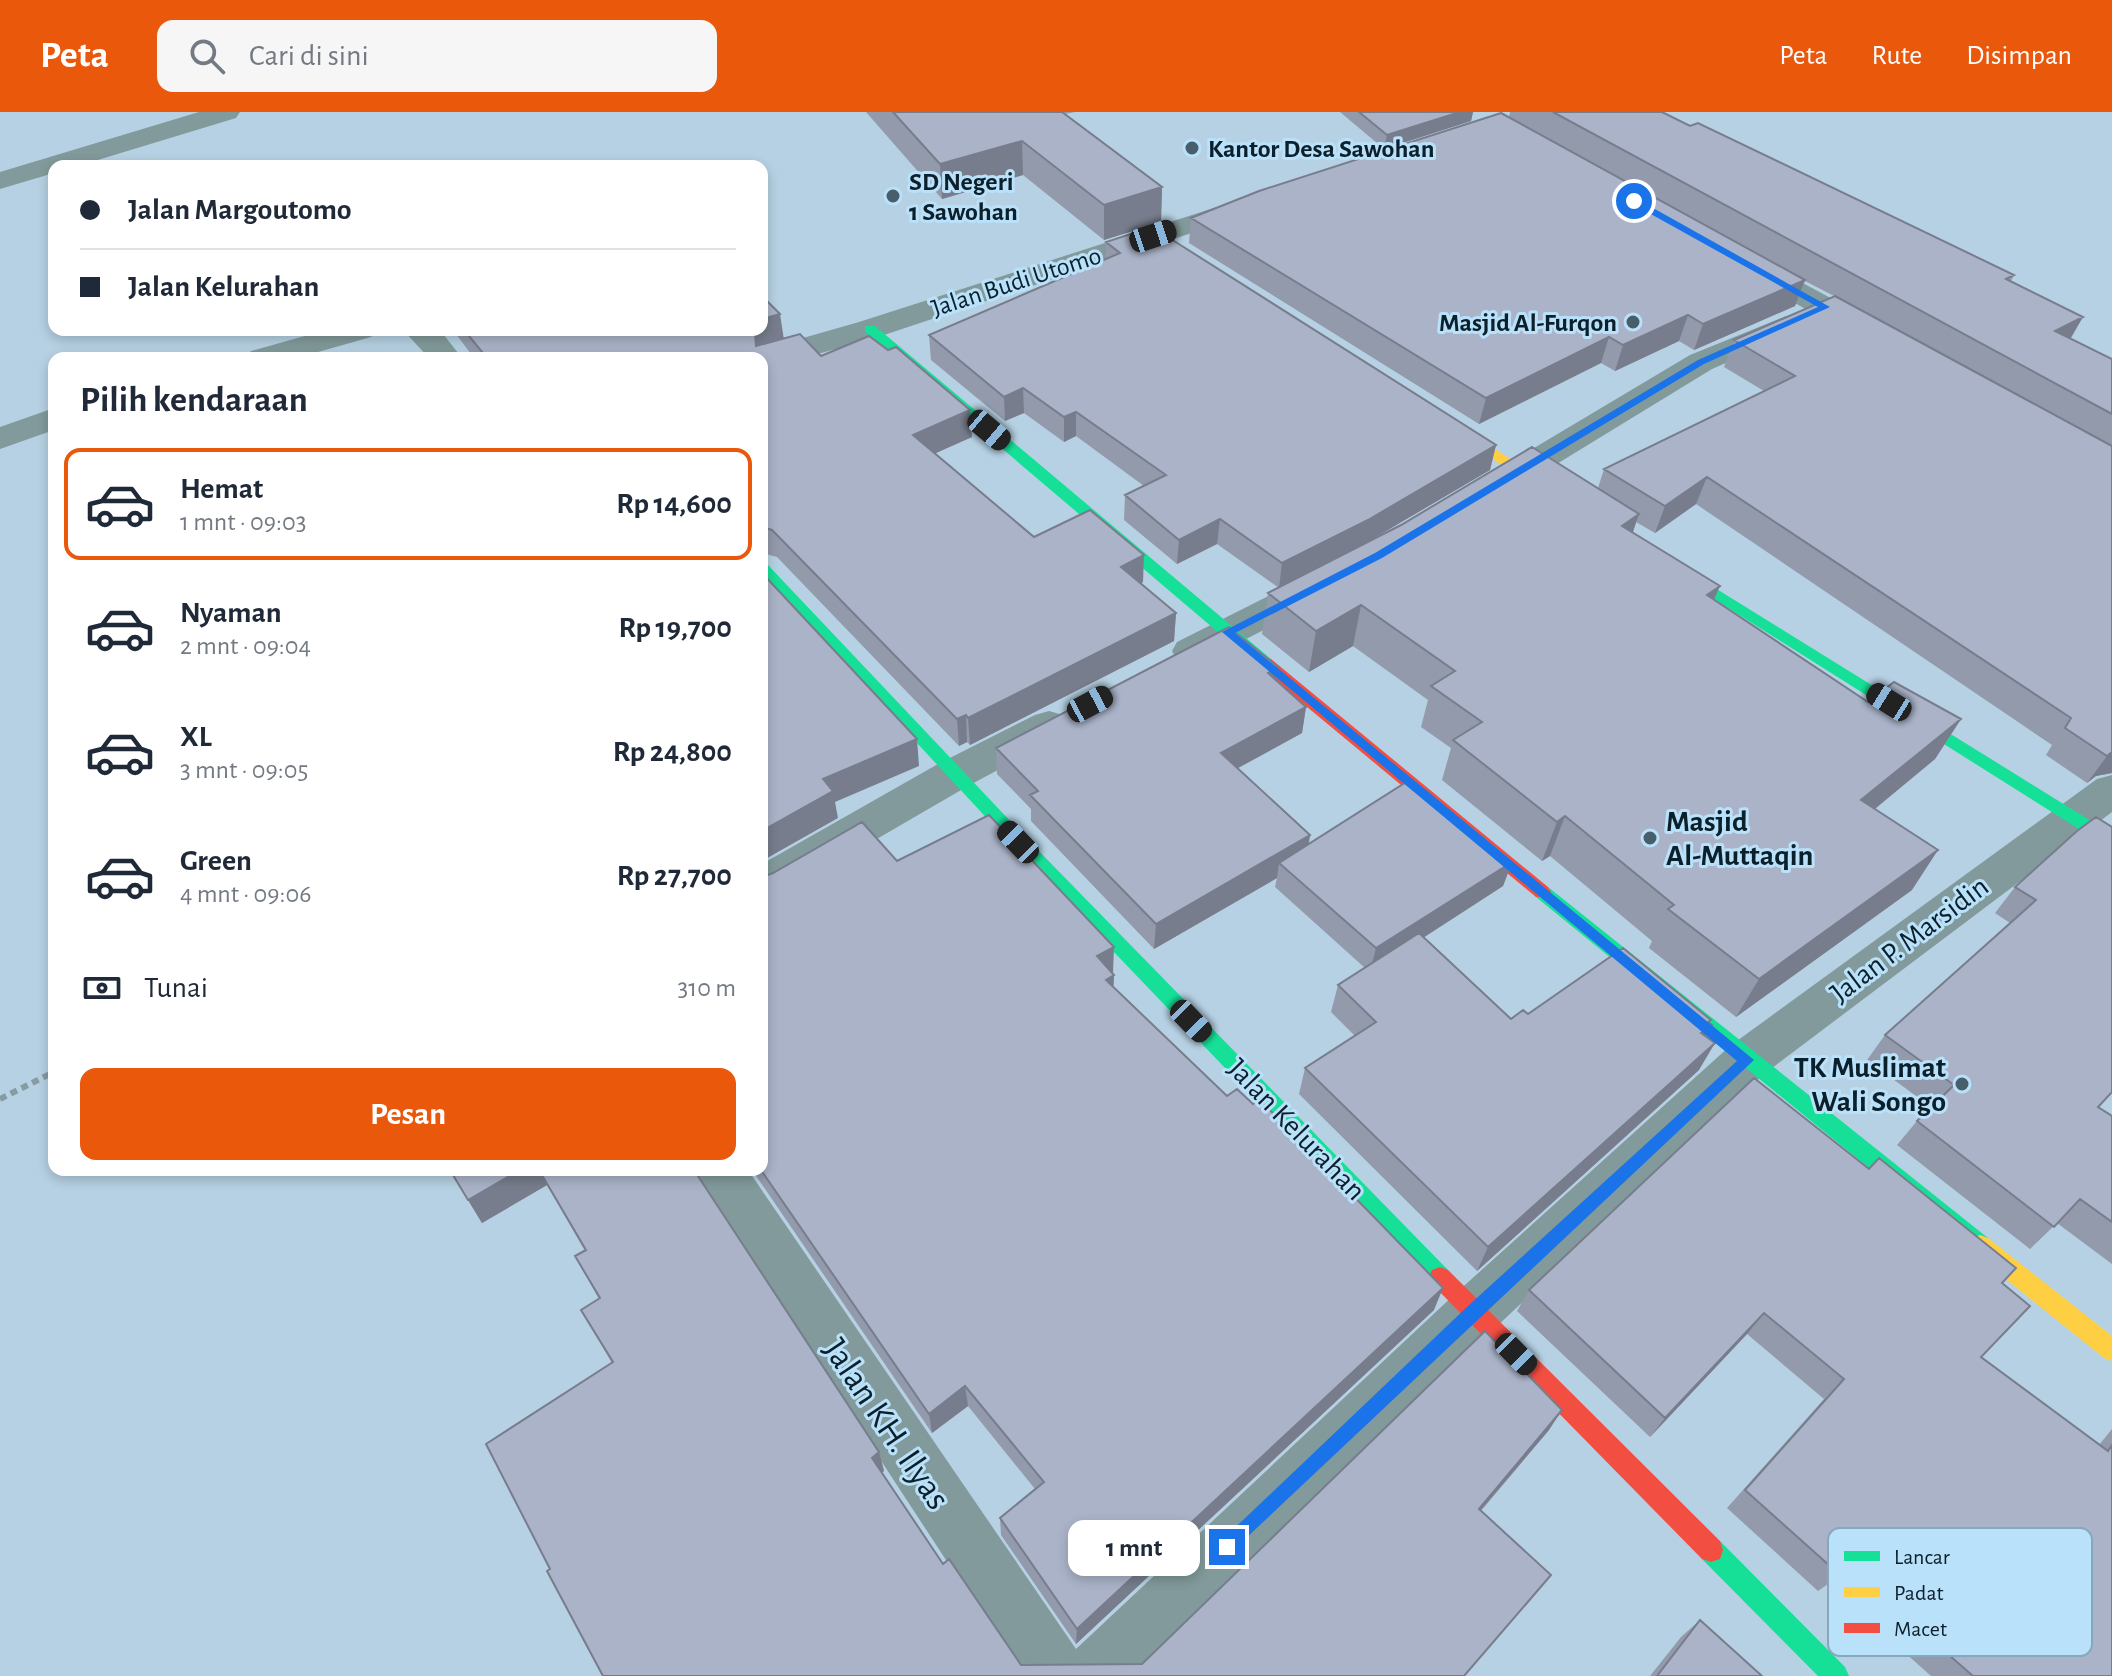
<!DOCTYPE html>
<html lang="id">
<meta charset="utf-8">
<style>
body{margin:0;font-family:"Alegreya Sans",sans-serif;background:#f6f6f7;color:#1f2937;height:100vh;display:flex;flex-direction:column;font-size:30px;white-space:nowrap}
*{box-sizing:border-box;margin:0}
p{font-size:26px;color:#747a83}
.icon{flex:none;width:44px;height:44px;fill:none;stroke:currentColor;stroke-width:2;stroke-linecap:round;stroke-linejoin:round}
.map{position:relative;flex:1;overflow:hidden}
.side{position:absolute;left:48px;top:240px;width:720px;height:824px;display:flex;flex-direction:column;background:#fff;border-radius:16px;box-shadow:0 4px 12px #0003}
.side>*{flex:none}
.top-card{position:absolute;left:48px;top:48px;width:720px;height:176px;border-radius:16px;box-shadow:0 4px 12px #0003;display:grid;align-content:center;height:176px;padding:0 32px;background:#fff}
.end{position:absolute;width:36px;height:36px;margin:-18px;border:10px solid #1a73e8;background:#fff;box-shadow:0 0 0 4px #fff}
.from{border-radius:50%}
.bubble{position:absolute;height:56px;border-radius:16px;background:#fff;box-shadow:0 4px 12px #0003;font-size:26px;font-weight:700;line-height:56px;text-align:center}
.car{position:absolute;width:24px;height:48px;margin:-24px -12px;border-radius:10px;box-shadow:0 0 6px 2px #0007;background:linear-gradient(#222 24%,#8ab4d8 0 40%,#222 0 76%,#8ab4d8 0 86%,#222 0)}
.top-card b{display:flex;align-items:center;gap:28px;height:76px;font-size:30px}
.top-card b+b{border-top:2px solid #e0e1e3}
.top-card i{width:20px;height:20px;background:#1f2937}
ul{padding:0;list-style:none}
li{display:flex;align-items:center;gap:24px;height:112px;margin:0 16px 12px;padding:0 16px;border:4px solid transparent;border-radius:16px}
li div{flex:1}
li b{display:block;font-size:30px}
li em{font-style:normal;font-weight:700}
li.active{border-color:#ea580c}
li>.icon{width:72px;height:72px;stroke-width:1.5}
h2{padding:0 32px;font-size:36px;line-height:96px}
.pay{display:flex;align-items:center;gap:20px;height:88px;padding:0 32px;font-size:30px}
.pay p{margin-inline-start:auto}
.primary-button{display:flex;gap:16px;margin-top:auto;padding:16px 32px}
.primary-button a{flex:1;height:92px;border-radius:16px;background:#ea580c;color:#fff;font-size:32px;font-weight:700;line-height:92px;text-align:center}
header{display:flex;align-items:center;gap:48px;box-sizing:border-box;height:112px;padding:0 40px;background:#ea580c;color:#fff}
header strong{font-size:38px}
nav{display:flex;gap:44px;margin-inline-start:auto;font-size:28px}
.search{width:560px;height:72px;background:#f6f6f7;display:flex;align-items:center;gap:20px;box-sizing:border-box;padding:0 28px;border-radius:16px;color:#747a83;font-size:30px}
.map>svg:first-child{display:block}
</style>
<header>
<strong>Peta</strong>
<div class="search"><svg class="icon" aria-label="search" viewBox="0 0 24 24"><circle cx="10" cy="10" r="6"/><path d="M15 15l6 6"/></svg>Cari di sini</div>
<nav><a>Peta</a><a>Rute</a><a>Disimpan</a></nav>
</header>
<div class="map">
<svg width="2112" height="1564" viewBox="0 0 2112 1564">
<rect width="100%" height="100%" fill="#b6d1e3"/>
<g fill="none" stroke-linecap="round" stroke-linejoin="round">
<path stroke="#879ba2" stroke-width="6" stroke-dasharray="7 5" stroke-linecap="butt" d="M0 987 54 960"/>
<path fill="#829a9b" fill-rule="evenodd" d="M199 0H240L236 6 78 54H54V61L0 77V60Z
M1248 85 1258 87 1262 93 1258 99 881 224 762 258V246H747L751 241 859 210Z
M1748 144 1758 147 1881 213 1886 220 1881 227 1870 229 1859 227 1738 159 1733 153 1738 147Z
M1786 204 1797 206 1802 213 1797 220 1712 257 1506 383 1494 386 1482 383 1477 375 1482 367 1690 243Z
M326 218H376L371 225 297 246H246L251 239Z
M403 218H440L462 246H429Z
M54 296V318L0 337V315Z
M1319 462 1332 465 1337 474 1332 483 1205 548 1191 552 1177 548 1172 539 1177 530 1306 465Z
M1049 599 1063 603 1069 613 1063 623 968 674 777 785 762 790V752L938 652 1035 603Z
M2112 663V700L1764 962 1493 1218 1137 1564H1022L701 1074 694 1058H748L1076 1537 1455 1182 1730 934 2097 667Z"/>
<path fill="#16e098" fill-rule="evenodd" d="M865 214H875L1271 547 1273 551 1271 555H1259L865 220Z
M1665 445 2112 722V738L1660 453 1658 450Z
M762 450 767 452 1032 732 1448 1158 1451 1165 1448 1172 1440 1175 1432 1172 1020 742 762 464Z
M1542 773 1548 775 1988 1126 1991 1133 1988 1140 1980 1143 1972 1140 1536 785 1533 780 1536 775Z
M1711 1426 1720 1429 1845 1555 1849 1564H1818L1702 1447 1699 1438 1702 1429Z"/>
<path fill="#ffcf43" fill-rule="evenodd" d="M1445 307 1450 308 1563 381 1561 384H1551L1440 314V308Z
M1980 1123 1988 1126 2112 1224V1249L2104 1246 1972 1140 1969 1133 1972 1126Z"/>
<path fill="#f24e42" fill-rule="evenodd" d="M1265 546 1271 547 1548 775 1551 780 1548 785H1536L1259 555 1257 551 1259 547Z
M1440 1155 1448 1158 1720 1429 1723 1438 1720 1447 1711 1450 1702 1447 1432 1172 1429 1165 1432 1158Z"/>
</g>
<path fill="#929aac" d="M866 0H1075L1065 2 1162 75 1161 110 1104 128 1023 63 942 87Z
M1340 0H1473L1471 9 1384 37Z
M1510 0H1662L2014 163 2011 169 2070 227 2112 247V661L2096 664 2087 671 2046 643 2052 633 1696 392 1655 421 1636 410 1633 420 1714 487 1868 590 1961 607 1935 647 1875 697 1912 778 1736 905 1649 836 1652 829 1550 744 1542 749 1442 668 1451 636 1421 615 1428 588 1353 534 1309 560 1262 522 1268 481 1279 476 1217 432 1177 452 1124 408 1125 383 1144 374 1076 324 1064 330 1024 301 1005 309 931 248 929 223 1106 147V130L1496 333 1490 358 1369 429 1598 376 1604 357 1764 279 1724 255 1734 228 1834 184 1805 169 1795 194 1694 238 1679 229 1615 259 1601 251 1479 312 1189 131 1191 106 1777 153 1509 5Z
M453 218H762L783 227 821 244 972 325 935 341 1034 425 1143 470 1140 472 1176 501 1174 529 970 633 967 630 959 634 777 445 762 441V246H474Z
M1278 555 1276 568 1306 595 1302 621 1238 656 1310 723 1309 732 1512 750 1503 774 1423 826 1511 907 1528 902 1711 908 1705 924 1699 958 1477 1159 1299 982 1305 956 1355 924 1331 900 1338 873 1365 856 1275 775 1277 766 1154 837 1031 709V697L997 662 996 636Z
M2112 715 2098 995 2112 1004V1152L2057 1111 2030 1137 1897 1033 1917 1009 1931 995 1867 948 1885 923 2010 811 1995 801 2015 775Z
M897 749 1113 861 1114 863 1113 875 1434 1198 1076 1532 1001 1423 1000 1406 1035 1377 968 1294 932 1321 752 1058H762Z
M450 1058H694L879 1340 884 1359 882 1361 943 1452 1021 1553 1142 1552 1549 1318 1481 1399 1464 1564H603L550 1457 612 1251 581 1198 599 1187 575 1144 585 1139 547 1073 482 1111Z
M2002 1171 1981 1245 2099 1333 2112 1317V1564H1931L1828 1472 1818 1479 1727 1396 1824 1287 1747 1222 1650 1325 1517 1199 1529 1178Z
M1700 1508 1762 1564H1650L1681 1525Z"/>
<path fill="#777d8c" d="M1460 0H1473L1471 9 1384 37 1387 23Z
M1022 29 1023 63 942 87 940 52Z
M1162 75 1161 110 1104 128V93Z
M1805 168 1795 194 1694 238 1703 212Z
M780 202 784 228 750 238 740 218H762V207Z
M1688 203 1679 229 1615 259 1623 233Z
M2083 205 2068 231 2055 219Z
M1609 225 1601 251 1479 312 1486 286Z
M1023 276 1024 301 1005 309 1004 285Z
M970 298 972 325 916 350 913 323Z
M1076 300V324L1064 330V305Z
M1496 333 1490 358 1364 432 1279 476 1282 451Z
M1707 365 1696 392 1655 421 1665 394Z
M1639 402 1625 443 1622 414Z
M1220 407 1217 432 1177 452 1179 428Z
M1144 443 1143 470 1120 483 1121 455Z
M1720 474 1702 515 1707 483Z
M1361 493 1353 534 1309 560 1316 519Z
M1176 501 1174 529 970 633 968 606Z
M1278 555 1274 581 1268 561Z
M1306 595 1302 621 1218 667 1221 641Z
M966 603 967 630 959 634 957 607Z
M1961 607 1935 647 1837 728 1861 688Z
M917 627 919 654 835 690 838 706 762 749V719L823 667Z
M2112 640V661L2096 664 2087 671 2107 644Z
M1565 704 1550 744 1542 749 1557 710Z
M1310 723 1305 749 1279 751 1277 766 1154 837 1156 812Z
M1938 738 1912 778 1736 905 1759 867Z
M1512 750 1503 774 1370 860 1376 836Z
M1114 835 1113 861 1097 870V844Z
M1114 863 1113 889 1106 868Z
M1711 908 1706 917 1712 913 1697 940 1686 947 1708 910Z
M1715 931 1699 958 1477 1159 1488 1135Z
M520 1058H539L547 1073 482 1111 468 1088Z
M1443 1176 1434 1198 1076 1532 1077 1517Z
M1764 1201 1747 1222 1650 1325 1665 1306Z
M965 1274 968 1294 932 1321 929 1302Z
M1562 1298 1549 1318 1467 1414 1479 1397Z
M879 1340 884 1359 877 1364 872 1346Z"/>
<path fill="#aab3c8" stroke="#777d8c" stroke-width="2" d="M893 0H1062L1162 75 1104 93 1022 29 940 52Z
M1359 0H1460L1387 23Z
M1553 0H1662L1690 14 1698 11 2014 163 2006 167 2083 205 2055 219 2112 247V302Z
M1501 1 1805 168 1703 212 1688 203 1623 233 1609 225 1486 286 1191 106 1259 79Z
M1152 115 1496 333 1368 408 1282 451 1220 407 1179 428 1125 383 1166 363 1076 300 1064 305 1023 276 1004 285 929 223 1120 141 1106 130Z
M762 184 780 202 762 207Z
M1835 184 2112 334V640L2107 644 2065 616 2071 606 1707 365 1665 394 1604 357 1795 264 1734 228Z
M464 218H740L742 222H755L756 234 800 222 821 244 869 224 888 238 896 235 970 298 913 323 1034 425 1090 398 1144 443 1121 455 1176 501 968 606 966 603 957 607 772 418 762 415V246H487Z
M1532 335 1639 402 1622 414 1720 474 1707 483 1868 590 1894 570 1961 607 1861 688 1938 738 1759 867 1668 797 1674 793 1565 704 1557 710 1453 628 1482 610 1431 574 1455 559 1361 493 1316 519 1268 481 1401 413Z
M762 461 917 627 823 667 833 679 762 719Z
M1229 515 1278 555 1268 561 1306 595 1221 641 1310 723 1156 812 1030 683 1038 679 996 636Z
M1411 667 1512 750 1376 836 1279 751Z
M989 703 1114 835 1097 844 1114 863 1106 868 1227 984 1237 977 1253 992 1260 988 1443 1176 1077 1517 1000 1406 1044 1370 965 1274 929 1302 761 1058H762V765L773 761 862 710 897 749Z
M2096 705 2112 715V980L2098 995 2112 1004V1110L2080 1087 2054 1115 1917 1009 1954 973 1885 923 2036 788 2015 775 2077 719Z
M1419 821 1511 907 1523 898 1528 902 1623 836 1711 908 1708 910 1712 913 1701 921 1715 931 1488 1135 1305 956 1376 910 1338 873Z
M1754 966 1869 1057 1879 1046 2016 1156 2002 1171 2030 1194 1981 1245 2108 1339 2112 1333V1564H1973L1847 1454 1840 1463 1745 1378 1844 1267 1764 1201 1665 1306 1529 1178Z
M450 1058H520L468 1088Z
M539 1058H694L879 1340 872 1346 943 1452 949 1447 1021 1553 1142 1552 1485 1219 1562 1298 1479 1397 1551 1463 1464 1564H603L547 1459 550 1457 486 1332 613 1250 581 1198 600 1186 575 1144 586 1138Z
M1700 1508 1762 1564H1657Z"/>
<path fill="#1a73e8" d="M1631 87H1637L1830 195 1704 252 1382 446 1235 521 1754 948 1227 1444 1221 1442 1218 1435 1221 1429 1468 1194 1737 949 1222 520 1375 441 1698 248 1818 195 1631 91Z"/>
<g fill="#485e6b" stroke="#bae1fa" stroke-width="3">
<circle cx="1192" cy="36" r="8"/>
<circle cx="893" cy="84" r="8"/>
<circle cx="1633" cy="210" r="8"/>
<circle cx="1650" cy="726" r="8"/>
<circle cx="1962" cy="972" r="8"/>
</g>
<g text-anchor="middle" stroke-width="6" stroke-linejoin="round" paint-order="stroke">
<g font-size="26" font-weight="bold" fill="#0c202b" stroke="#bae1fa" text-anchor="start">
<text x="1208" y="45">Kantor Desa Sawohan</text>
<text x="909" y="78">SD Negeri<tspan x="909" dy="30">1 Sawohan</tspan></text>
<text x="1617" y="219" text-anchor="end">Masjid Al-Furqon</text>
</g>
<g font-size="26" fill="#0c202b" stroke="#bae1fa">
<text transform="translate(1016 169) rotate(-18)" y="9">Jalan Budi Utomo</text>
</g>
<g font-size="30" font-weight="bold" fill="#0c202b" stroke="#bae1fa" text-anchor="start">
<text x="1666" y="719">Masjid<tspan x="1666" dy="34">Al-Muttaqin</tspan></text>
<text x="1946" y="965" text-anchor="end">TK Muslimat<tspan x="1946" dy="34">Wali Songo</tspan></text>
</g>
<g font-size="30" fill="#0c202b" stroke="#bae1fa">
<text transform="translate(1909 827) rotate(-37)" y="10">Jalan P. Marsidin</text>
<text transform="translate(1297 1017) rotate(46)" y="10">Jalan Kelurahan</text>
</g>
<g font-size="36" fill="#0c202b" stroke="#bae1fa">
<text transform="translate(888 1311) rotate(56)" y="13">Jalan KH. Ilyas</text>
</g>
</g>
<rect x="1828" y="1416" width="264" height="128" rx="12" fill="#bae1fa" stroke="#86a7bc" stroke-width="2"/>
<rect x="1844" y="1439" width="36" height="10" fill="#16e098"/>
<rect x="1844" y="1475" width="36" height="10" fill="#ffcf43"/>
<rect x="1844" y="1511" width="36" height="10" fill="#f24e42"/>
<g font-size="22" fill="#0c202b">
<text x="1894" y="1452">Lancar</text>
<text x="1894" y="1488">Padat</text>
<text x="1894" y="1524">Macet</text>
</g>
</svg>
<i class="end from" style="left:1634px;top:89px"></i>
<i class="end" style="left:1227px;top:1435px"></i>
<div class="bubble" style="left:1068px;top:1408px;width:132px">1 mnt</div>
<i class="car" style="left:1153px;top:124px;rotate:72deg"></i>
<i class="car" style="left:989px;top:318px;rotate:130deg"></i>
<i class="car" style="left:1889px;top:590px;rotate:302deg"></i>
<i class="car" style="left:1090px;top:592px;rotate:62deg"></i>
<i class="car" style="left:1018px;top:730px;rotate:316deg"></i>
<i class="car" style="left:1191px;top:909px;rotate:136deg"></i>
<i class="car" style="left:1516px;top:1242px;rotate:135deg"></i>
<div class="top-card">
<b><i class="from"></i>Jalan Margoutomo</b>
<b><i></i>Jalan Kelurahan</b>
</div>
<section class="side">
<h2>Pilih kendaraan</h2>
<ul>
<li class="active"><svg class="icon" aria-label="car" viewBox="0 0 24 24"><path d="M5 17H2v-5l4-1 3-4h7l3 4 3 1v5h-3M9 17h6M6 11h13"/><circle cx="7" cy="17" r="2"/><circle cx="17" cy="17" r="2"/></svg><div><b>Hemat</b><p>1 mnt · 09:03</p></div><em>Rp 14,600</em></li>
<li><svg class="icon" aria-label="car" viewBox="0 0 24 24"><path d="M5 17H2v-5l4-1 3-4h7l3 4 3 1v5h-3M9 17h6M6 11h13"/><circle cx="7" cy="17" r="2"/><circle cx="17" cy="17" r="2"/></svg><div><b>Nyaman</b><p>2 mnt · 09:04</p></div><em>Rp 19,700</em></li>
<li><svg class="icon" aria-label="car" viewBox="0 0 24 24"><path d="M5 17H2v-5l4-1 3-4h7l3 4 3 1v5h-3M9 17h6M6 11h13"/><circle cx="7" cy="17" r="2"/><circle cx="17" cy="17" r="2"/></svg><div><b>XL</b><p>3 mnt · 09:05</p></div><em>Rp 24,800</em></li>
<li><svg class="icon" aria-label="car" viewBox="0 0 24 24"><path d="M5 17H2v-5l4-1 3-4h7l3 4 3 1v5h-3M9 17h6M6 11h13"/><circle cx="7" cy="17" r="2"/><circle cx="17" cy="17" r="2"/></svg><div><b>Green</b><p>4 mnt · 09:06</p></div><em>Rp 27,700</em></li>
</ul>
<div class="pay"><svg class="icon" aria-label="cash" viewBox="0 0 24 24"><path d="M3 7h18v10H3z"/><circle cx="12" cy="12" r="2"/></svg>Tunai<p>310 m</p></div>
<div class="primary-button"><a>Pesan</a></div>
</section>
</div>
